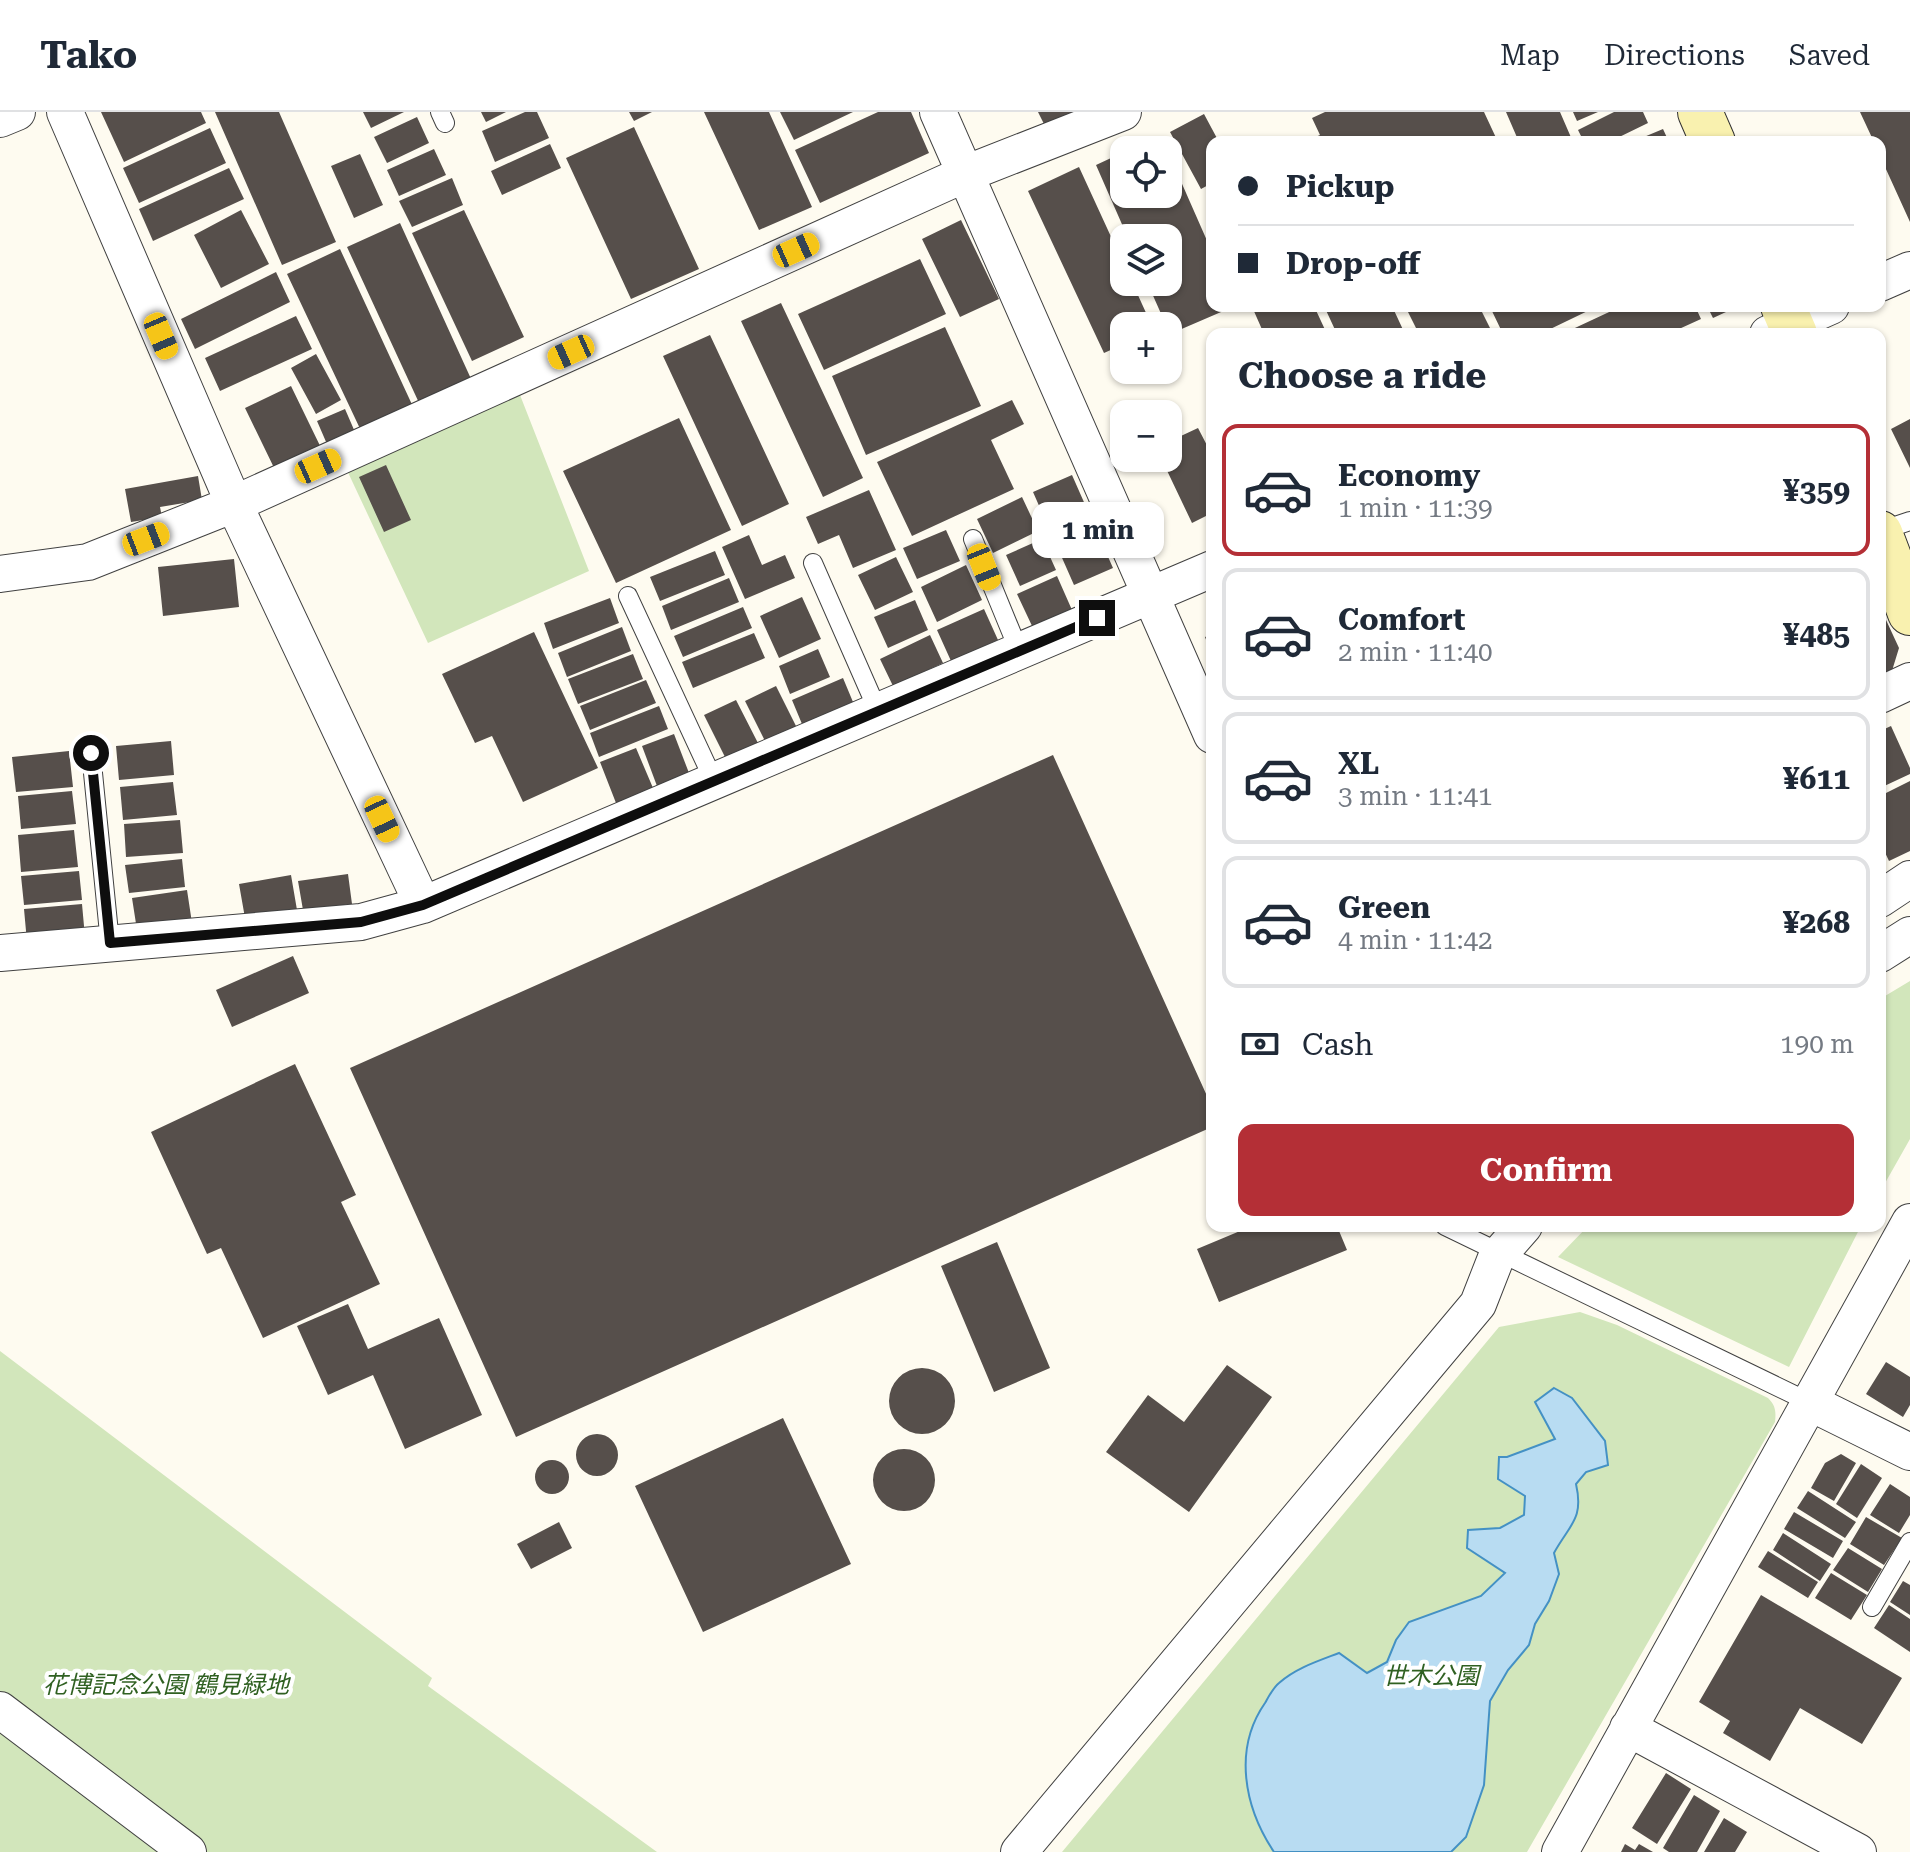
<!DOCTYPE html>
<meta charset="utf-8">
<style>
body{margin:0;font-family:"Roboto Serif","Noto Sans JP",serif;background:#f6f6f7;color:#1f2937;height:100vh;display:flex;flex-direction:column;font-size:30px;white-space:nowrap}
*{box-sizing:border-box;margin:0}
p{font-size:26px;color:#747a83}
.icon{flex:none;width:44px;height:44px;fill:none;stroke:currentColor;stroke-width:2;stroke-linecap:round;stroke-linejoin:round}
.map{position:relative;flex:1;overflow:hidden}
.drawer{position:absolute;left:1206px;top:216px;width:680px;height:904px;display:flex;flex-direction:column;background:#fff;border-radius:16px;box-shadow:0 2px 6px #0004}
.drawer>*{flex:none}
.top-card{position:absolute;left:1206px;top:24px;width:680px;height:176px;border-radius:16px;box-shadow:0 2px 6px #0004;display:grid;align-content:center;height:176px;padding:0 32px;background:#fff}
.fabs{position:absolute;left:1110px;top:24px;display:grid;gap:16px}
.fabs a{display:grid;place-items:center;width:72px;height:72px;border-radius:16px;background:#fff;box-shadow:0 2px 6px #0004;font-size:40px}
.end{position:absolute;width:36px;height:36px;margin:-18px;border:10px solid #0e0e0e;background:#fff;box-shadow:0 0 0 4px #fff}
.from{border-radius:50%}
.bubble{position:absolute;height:56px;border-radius:16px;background:#fff;box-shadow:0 2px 6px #0004;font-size:26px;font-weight:700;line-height:56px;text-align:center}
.car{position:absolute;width:24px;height:48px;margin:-24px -12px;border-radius:10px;box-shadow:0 0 6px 2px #0007;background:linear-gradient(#f5c518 24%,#345 0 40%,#f5c518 0 76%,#345 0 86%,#f5c518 0)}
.top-card b{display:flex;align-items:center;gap:28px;height:76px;font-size:30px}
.top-card b+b{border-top:2px solid #e0e1e3}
.top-card i{width:20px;height:20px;background:#1f2937}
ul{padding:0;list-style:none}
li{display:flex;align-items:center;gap:24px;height:132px;margin:0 16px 12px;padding:0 16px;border:4px solid #e0e1e3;border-radius:16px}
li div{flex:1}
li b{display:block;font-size:30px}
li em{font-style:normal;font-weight:700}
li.current{border-color:#b42f36}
li>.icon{width:72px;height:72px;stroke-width:1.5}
h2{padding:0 32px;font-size:36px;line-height:96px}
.pay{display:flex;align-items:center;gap:20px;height:88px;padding:0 32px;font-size:30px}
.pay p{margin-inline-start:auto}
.button{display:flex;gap:16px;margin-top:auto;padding:16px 32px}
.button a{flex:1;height:92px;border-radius:16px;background:#b42f36;color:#fff;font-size:32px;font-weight:700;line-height:92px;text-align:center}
header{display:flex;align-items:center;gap:48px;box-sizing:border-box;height:112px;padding:0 40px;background:#fff;border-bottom:2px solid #e0e1e3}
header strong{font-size:38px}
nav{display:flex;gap:44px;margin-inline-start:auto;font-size:28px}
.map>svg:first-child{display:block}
</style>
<header>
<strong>Tako</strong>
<nav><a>Map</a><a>Directions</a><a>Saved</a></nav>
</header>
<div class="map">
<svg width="1910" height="1740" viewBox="0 0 1910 1740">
<rect width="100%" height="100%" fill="#fefbf0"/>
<path fill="#d2e6bb" d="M520 283 589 459 428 531 345 354Z
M1910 869V1027L1880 1080V887Z
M1588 1114H1861L1789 1255 1558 1145Z
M1580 1200 1617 1213 1768 1286C1776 1294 1776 1300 1775 1310L1527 1740H1062L1499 1215Z
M0 1239 432 1566 428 1574 657 1740H0Z"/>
<path fill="#b8dcf2" stroke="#4491c4" stroke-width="2" d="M1554 1276 1572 1286 1605 1329 1608 1353 1586 1360 1576 1372C1584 1407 1570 1412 1554 1441L1559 1462 1549 1489 1535 1512 1529 1533 1508 1558 1490 1589 1484 1673 1466 1725 1451 1740H1274C1244 1695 1233 1637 1265 1591 1269 1584 1273 1576 1279 1571 1296 1556 1318 1549 1339 1541L1367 1561 1387 1550 1396 1528 1409 1510 1481 1484 1505 1461 1467 1436 1468 1418 1500 1416 1524 1403 1525 1384 1498 1367 1499 1345H1507L1555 1327 1535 1290Z"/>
<path fill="#564f4b" d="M101 0H201L206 11 124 50Z
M215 0H279L336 130 282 153Z
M363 0H404L371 16Z
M481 0H506L486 10Z
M525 0H537L549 26 495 50 482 19Z
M629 0H652L634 9Z
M704 0H769L812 95 759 118Z
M780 0H853L794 28Z
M878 0H911L929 41 820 91 795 38Z
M1038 0H1082L1046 16Z
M1325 0H1484L1498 30H1304L1320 23 1312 6Z
M1506 0H1560L1573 30H1519Z
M1573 0H1598L1577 9Z
M1614 0H1643L1648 11 1609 30H1584L1578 18Z
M1860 0H1910V110L1880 44V30H1874Z
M1204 2 1219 30H1212V71L1201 77 1170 20Z
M417 5 429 31 387 51 374 25Z
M634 15 699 157 631 187 566 46Z
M210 16 226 51 139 91 123 56Z
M1663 17 1669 30H1632Z
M1161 24 1167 38H1130Z
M550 32 561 56 502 83 491 59Z
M434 37 446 63 399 84 387 58Z
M1124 40V82H1168V40L1212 140V194H1235L1170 222 1147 170H1168V126H1128L1096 53Z
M360 42 383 93 354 106 331 54Z
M1079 55 1124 153V170H1132L1152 214H1124V232L1104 241 1028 79Z
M229 56 244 87 153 129 139 97Z
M452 66 463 93 412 115 399 89Z
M241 98 269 152 221 176 194 123Z
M464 98 524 225 472 249 412 121Z
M961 108 999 187 960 205 922 127Z
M400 111 472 269 420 293 347 135Z
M340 137 415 299 363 323 287 162Z
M920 147 946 202 824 258 798 202Z
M276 160 290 190 195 237 181 207Z
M781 191 863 366 823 385 741 209Z
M1260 194H1314L1327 222H1264L1253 197Z
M1324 194H1392L1405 222H1337Z
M1405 194H1479L1493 222H1419Z
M1497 194H1598L1540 222H1503L1491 197Z
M1622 194H1695L1701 207 1668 222H1562Z
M1707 194H1739L1713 206Z
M296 204 312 237 220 279 205 246Z
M945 215 981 294 866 343 832 264Z
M710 223 789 392 742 414 663 244Z
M316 242 341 288 316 302 291 256Z
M291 274 324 342 278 364 245 296Z
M1012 288 1024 312 991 328 1014 377 912 424 877 350Z
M345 297 358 327 330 339 317 309Z
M679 306 731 418 616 471 563 359Z
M1910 307V356L1891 317Z
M1198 316 1212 343V401L1192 411 1161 346H1168V330Z
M386 353 411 408 384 420 359 365Z
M1072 363 1113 456 1074 473 1033 380Z
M198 364 202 388 160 395 162 405 131 410 125 377Z
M869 378 896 438 853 456 839 423 818 432 806 405Z
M1022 385 1038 419 993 441 977 407Z
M946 418 960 449 917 467 903 436Z
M749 423 762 453 785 443 795 466 745 487 722 435Z
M1042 427 1056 458 1020 474 1006 443Z
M715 439 725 463 660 489 650 465Z
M896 445 913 480 875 498 858 463Z
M234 447 239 495 163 504 158 455Z
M966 453 982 488 937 510 921 475Z
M1057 464 1072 498 1033 516 1017 482Z
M729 466 739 490 671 518 662 494Z
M802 485 821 527 779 546 760 504Z
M610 486 619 511 553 537 544 511Z
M915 488 928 518 888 536 874 505Z
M743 495 752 516 683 545 674 524Z
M1880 495 1899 536 1891 562 1880 567Z
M984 497 998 528 951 549 937 518Z
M622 515 631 539 567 565 558 541Z
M534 520 598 656 523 690 492 624 475 631 442 562Z
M754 521 765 546 693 576 682 550Z
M1212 522V543L1205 525Z
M930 523 943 551 893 574 880 547Z
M818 537 830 565 790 582 779 554Z
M633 542 643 567 578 592 568 567Z
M843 566 853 590 802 612 792 588Z
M646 568 656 591 590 618 580 594Z
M776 574 797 616 766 631 745 589Z
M736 588 759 633 727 649 704 603Z
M659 594 668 617 599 645 590 621Z
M1891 614 1910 656V662L1880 676V619Z
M674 622 689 661 657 674 642 634Z
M171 629 174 663 119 668 116 634Z
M636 636 653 676 616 691 600 650Z
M69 639 73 675 16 680 12 645Z
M1053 643 1212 995V1015L516 1325 350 956Z
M1910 669V739L1889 749 1880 730V684Z
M173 670 177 703 123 708 120 675Z
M72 679 76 712 21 717 18 684Z
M180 708 183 741 126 745 124 712Z
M74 718 78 755 21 760 18 723Z
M182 747 185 775 129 781 125 753Z
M79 759 82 788 24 793 21 764Z
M348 762 352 792 303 798 298 769Z
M291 763 297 798 245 806 239 772Z
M187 778 192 811 137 818 132 786Z
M82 792 85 825 27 830 24 797Z
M293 844 309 881 232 915 216 878Z
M295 952 356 1083 341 1090 380 1172 263 1226 221 1136 207 1142 151 1020Z
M1252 1114H1337L1347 1138 1219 1190 1197 1137Z
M997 1130 1050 1256 994 1280 941 1154Z
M348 1192 368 1237 439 1206 482 1303 405 1337 373 1263 328 1283 297 1214Z
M1886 1250 1910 1265V1293L1903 1305 1866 1282Z
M1227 1253 1272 1285 1189 1400 1106 1340 1148 1283 1184 1310Z
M889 1289a33 33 0 1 1 66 0a33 33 0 1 1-66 0Z
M783 1306 851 1452 703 1520 635 1374Z
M576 1343a21 21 0 1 1 42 0a21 21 0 1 1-42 0Z
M873 1368a31 31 0 1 1 62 0a31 31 0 1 1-62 0Z
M1841 1342 1856 1351 1834 1389 1811 1376 1825 1351Z
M535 1365a17 17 0 1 1 34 0a17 17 0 1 1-34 0Z
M1861 1352 1882 1366 1857 1406 1836 1392Z
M1890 1372 1910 1385V1403L1899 1421 1870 1403Z
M1808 1379 1856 1410 1845 1426 1797 1396Z
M1794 1400 1843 1429 1833 1446 1784 1417Z
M1866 1405 1902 1426 1884 1453 1850 1432Z
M559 1410 572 1436 531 1457 517 1432Z
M1783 1421 1831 1452 1820 1469 1773 1438Z
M1848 1436 1882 1457 1868 1480 1833 1458Z
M1768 1439 1818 1470 1808 1486 1758 1455Z
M1831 1461 1867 1483 1851 1508 1815 1486Z
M1903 1469 1910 1473V1503L1890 1490Z
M1761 1483 1902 1566 1862 1632 1800 1596 1770 1649 1723 1621 1730 1609 1699 1590Z
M1889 1493 1910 1507V1540L1874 1516Z
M1666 1661 1691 1677 1657 1732 1632 1716Z
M1694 1683 1720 1699 1697 1740H1669L1663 1736Z
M1724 1706 1747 1720 1735 1740H1704Z
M1625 1732 1635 1738 1639 1732 1653 1740H1621Z"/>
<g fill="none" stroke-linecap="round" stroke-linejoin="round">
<defs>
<path id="lane" d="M440 0 445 11
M1880 419 1910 409
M973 427 1019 539
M813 451 878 599
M628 484 714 669
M91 641 110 831
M1445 1114 1809 1290
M1872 1495 1910 1430"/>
<path id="street" d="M65 0 234 392 423 793
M938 0 1212 623
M0 7 17 0
M1880 171 1910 158
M1768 222 1831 194
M0 462 88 450 234 392 965 62 1123 0
M1880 583 1910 569
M1880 787 1910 767
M0 841 361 810 423 793 1212 457
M1880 842 1910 823
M1809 1290 1910 1340
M0 1598 188 1740
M1628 1616 1858 1740
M1019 1740 1478 1192 1496 1146 1524 1114
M1560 1740 1910 1110"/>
<path id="secondary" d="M1700 0 1713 30
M1783 194 1795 222
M1880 421 1910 501"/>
</defs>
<use href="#lane" stroke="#414141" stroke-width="20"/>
<use href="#street" stroke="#414141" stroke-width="38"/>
<use href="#secondary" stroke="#303030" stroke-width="46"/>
<use href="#lane" stroke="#fff" stroke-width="18"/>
<use href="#street" stroke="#fff" stroke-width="36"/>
<use href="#secondary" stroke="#f9f1af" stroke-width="44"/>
</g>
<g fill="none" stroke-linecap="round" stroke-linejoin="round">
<path stroke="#0e0e0e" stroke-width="10" d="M91 641 110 831 361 810 423 793 1097 506"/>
</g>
<g text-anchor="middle" stroke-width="8" stroke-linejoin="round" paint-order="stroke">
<g font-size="24" font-style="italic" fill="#306122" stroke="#fff">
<text x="1431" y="1572">世木公園</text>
<text x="166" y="1581">花博記念公園 鶴見緑地</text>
</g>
</g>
</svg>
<div class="fabs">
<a><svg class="icon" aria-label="locate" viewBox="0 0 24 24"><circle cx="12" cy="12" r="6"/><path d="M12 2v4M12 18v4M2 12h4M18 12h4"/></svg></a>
<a><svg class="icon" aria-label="layers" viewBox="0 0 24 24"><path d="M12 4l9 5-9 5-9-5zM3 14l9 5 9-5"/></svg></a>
<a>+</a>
<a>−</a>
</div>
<i class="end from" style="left:91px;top:641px"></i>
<i class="end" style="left:1097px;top:506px"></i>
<div class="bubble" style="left:1032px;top:390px;width:132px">1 min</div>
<i class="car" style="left:796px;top:138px;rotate:66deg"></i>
<i class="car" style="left:161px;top:224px;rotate:157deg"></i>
<i class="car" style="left:571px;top:240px;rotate:246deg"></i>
<i class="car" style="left:318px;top:354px;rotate:66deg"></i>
<i class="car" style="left:146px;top:427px;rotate:69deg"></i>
<i class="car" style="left:984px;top:455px;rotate:158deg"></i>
<i class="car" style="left:382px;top:707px;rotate:155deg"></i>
<div class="top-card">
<b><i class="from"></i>Pickup</b>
<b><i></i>Drop-off</b>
</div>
<section class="drawer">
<h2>Choose a ride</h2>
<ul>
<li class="current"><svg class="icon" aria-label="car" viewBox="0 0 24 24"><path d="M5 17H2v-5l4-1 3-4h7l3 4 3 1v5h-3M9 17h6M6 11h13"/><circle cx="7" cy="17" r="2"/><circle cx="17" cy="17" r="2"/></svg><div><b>Economy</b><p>1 min · 11:39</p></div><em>¥359</em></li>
<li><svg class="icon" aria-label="car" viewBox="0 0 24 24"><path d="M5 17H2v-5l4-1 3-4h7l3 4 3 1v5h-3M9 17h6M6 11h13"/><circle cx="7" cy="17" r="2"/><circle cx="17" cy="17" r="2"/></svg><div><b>Comfort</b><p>2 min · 11:40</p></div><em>¥485</em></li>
<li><svg class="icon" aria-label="car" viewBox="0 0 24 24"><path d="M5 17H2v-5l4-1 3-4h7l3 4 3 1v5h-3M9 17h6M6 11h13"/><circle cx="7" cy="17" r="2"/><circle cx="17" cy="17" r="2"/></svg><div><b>XL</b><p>3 min · 11:41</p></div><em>¥611</em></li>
<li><svg class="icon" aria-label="car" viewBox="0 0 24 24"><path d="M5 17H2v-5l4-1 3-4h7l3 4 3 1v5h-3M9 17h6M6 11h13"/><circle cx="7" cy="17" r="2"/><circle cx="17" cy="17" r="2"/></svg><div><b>Green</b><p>4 min · 11:42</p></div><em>¥268</em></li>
</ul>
<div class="pay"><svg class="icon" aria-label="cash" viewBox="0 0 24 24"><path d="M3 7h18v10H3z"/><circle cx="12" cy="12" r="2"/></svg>Cash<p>190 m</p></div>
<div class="button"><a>Confirm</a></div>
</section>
</div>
